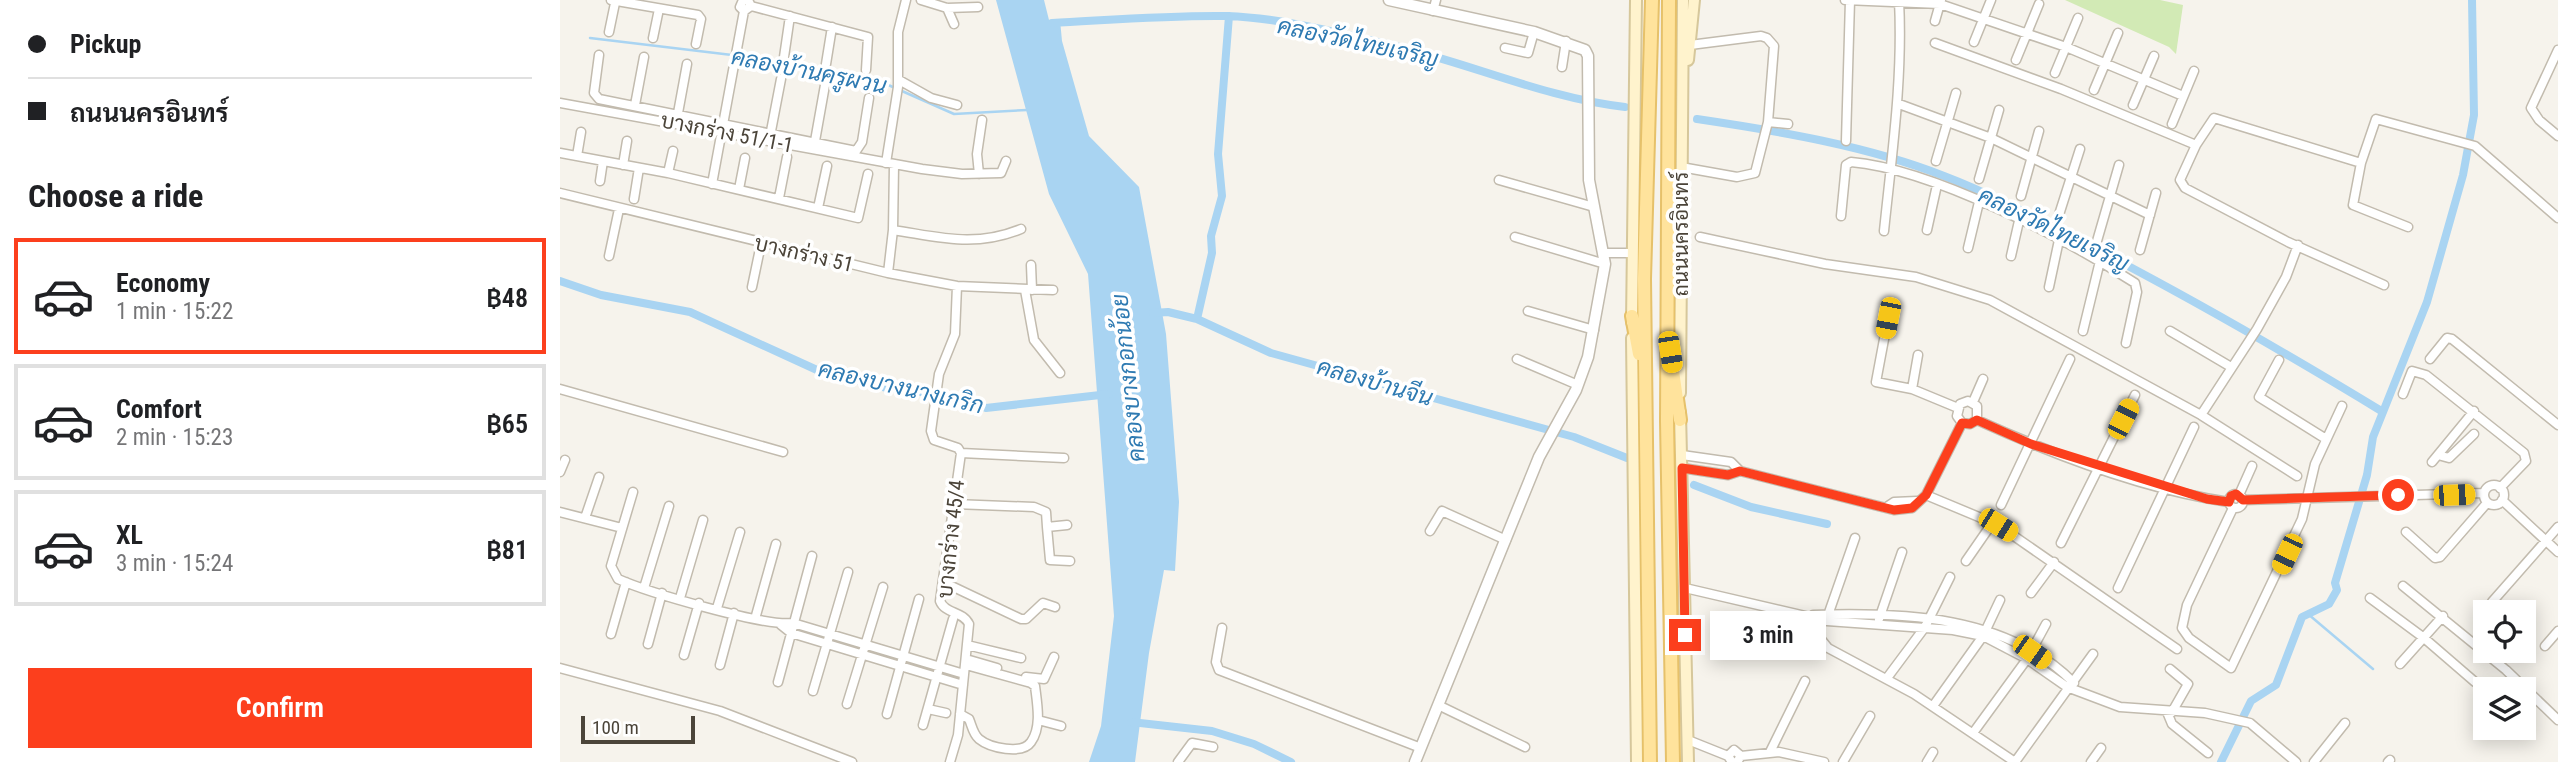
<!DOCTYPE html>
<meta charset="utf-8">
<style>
body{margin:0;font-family:"Roboto Condensed",Sarabun,sans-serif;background:#f2f2f2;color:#202124;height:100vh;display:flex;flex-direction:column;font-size:26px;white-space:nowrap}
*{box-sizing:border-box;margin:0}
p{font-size:23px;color:#757577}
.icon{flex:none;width:38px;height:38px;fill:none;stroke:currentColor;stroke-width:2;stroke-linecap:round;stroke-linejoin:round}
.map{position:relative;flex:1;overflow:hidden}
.sheet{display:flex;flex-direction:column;background:#fff;width:560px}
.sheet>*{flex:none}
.hud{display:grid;align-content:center;height:154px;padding:0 28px;background:#fff}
.fabs{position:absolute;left:1913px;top:600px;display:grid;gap:14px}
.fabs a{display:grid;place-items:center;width:63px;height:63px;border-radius:0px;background:#fff;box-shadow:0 4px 18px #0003;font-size:35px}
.scale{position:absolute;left:21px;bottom:18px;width:114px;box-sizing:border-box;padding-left:7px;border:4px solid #4b4439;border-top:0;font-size:19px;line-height:24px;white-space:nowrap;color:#4b4439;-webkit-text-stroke:5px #fff;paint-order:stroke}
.end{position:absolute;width:32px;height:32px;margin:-16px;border:9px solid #fc3f1d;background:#fff;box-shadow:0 0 0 4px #fff}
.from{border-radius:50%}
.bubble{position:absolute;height:49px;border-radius:0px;background:#fff;box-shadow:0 4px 18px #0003;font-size:23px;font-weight:600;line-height:49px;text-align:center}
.car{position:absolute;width:21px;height:42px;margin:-21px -10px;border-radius:9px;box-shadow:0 0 5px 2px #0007;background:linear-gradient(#f5c518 24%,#345 0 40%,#f5c518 0 76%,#345 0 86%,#f5c518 0)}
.hud b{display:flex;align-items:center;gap:24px;height:66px;font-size:26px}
.hud b+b{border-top:2px solid #e0e0e0}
.hud i{width:18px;height:18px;background:#202124}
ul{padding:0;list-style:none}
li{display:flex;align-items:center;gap:21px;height:116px;margin:0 14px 10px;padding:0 14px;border:4px solid #e0e0e0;border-radius:0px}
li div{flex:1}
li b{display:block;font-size:26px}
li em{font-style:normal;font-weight:600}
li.on{border-color:#fc3f1d}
li>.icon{width:63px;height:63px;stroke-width:1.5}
h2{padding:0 28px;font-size:32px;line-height:84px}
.action{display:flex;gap:14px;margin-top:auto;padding:14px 28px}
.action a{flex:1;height:80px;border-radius:0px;background:#fc3f1d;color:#fff;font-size:28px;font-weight:600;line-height:80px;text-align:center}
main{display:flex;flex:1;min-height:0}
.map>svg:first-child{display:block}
</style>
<main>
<section class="sheet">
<div class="hud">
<b><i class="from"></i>Pickup</b>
<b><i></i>ถนนนครอินทร์</b>
</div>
<h2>Choose a ride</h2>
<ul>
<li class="on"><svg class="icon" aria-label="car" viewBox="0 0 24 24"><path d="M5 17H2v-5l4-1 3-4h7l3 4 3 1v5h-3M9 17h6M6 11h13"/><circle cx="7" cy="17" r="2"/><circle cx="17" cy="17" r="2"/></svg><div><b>Economy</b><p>1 min · 15:22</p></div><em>฿48</em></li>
<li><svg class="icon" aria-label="car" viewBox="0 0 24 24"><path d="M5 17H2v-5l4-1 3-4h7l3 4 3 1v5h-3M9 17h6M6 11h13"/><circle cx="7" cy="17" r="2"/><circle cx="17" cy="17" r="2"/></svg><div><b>Comfort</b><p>2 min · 15:23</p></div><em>฿65</em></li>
<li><svg class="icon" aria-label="car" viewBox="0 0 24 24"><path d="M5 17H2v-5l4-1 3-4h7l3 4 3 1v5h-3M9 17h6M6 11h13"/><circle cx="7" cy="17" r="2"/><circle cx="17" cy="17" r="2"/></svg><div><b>XL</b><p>3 min · 15:24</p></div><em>฿81</em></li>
</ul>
<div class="action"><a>Confirm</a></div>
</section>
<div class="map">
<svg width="1998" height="762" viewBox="0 0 1998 762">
<rect width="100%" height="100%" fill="#f6f3ec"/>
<path fill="#d2eab5" d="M1505 0H1600L1623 5 1616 54 1609 47Z"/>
<path fill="#a9d4f2" d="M436 0H484L489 20H500L502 41 529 136 579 187 606 334 619 502 615 571 604 570 589 653 575 762H529L541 726 554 616 528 274 489 194Z"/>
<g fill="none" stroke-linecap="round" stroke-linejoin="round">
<path stroke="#a9d4f2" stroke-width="2.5" d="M30 38 172 55
M179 56 317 80 394 114 467 110
M1748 614 1813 669"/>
<path stroke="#a9d4f2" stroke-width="8" d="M492 23C550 20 609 15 667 16 722 18 781 33 835 46 912 64 986 98 1065 107
M1137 119C1218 131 1308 146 1384 176 1434 195 1481 221 1528 245 1629 297 1726 353 1823 412
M0 281 41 295 130 312 257 370 326 388 387 395 426 408 549 394
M593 313 608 312 637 319 711 353 1014 437 1067 458
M637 319 652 253 651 236 662 196 658 154 669 16
M1134 485 1191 507 1267 524
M571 722 652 731 694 744 731 762
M1661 762 1691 701 1716 685 1742 617 1769 604 1777 590 1775 583 1807 475 1813 437 1867 302 1903 175 1914 115 1912 0"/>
<defs>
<path id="minor" d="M51 0 138 15 141 19 136 44
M183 0 180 7 184 11 191 6 188 0
M361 0 387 8 418 7
M1285 0 1380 4 1506 47 1623 96
M191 6 308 37 306 70
M387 8 394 24
M873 11 876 0
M1375 21 1381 0
M49 32 55 3
M93 38 99 9
M1414 42 1431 0
M1375 43 1501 89 1636 145
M1130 45 1201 36 1207 38 1214 46 1208 122 1228 124
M945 48 968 53 974 32
M1998 50 1971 108 1979 120 1998 136
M39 55 34 93 39 99 296 151 302 142 309 98
M224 57 230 16
M1456 60 1479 4
M266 64 272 27
M1002 67 1006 41
M1495 73 1518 18
M339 80 371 98 397 105
M1534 90 1558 33
M0 103 362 169 402 174 441 173 446 161
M1339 104 1431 138 1590 215
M75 105 84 57
M1573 105 1594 56
M118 113 127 64
M1612 124 1634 71
M211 131 221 79
M255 141 265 85
M1286 141 1290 0
M0 153 108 173 298 218 308 174
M17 156 21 132
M1376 161 1396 93
M326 163 338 87V32L346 0
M1801 163 1654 118 1636 145 1620 180 1625 188 1728 242 1824 285
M63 165 67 141
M1121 167 1177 177 1195 173 1208 122
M108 173 113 151
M419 174 417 154 422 120
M1419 179 1439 110
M939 180 1034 207
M40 181 43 161
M152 184 184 11
M179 189 185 158
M0 193 328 273 397 286 493 290
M1461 196 1479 131
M219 198 227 157
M74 199 79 168
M258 208 267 166
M1281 216 1286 165 1291 162C1373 169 1506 239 1575 283L1577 292 1566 343
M1497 221 1520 149
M1848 227 1793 205 1801 163 1816 119 1915 146 1998 218
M333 230C380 237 414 248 461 229
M1367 230 1377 185
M1324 231C1332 153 1343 78 1339 0
M955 237 1045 264
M1140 237 1265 264 1356 277 1430 300 1641 415 1737 476
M1537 241 1559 165
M1408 248 1419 202
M1580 250 1596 193
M1044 253H1072
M49 256 59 209
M1451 256 1459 221
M471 265 472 290
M328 273 333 230 334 165
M192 287 201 244
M1489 287 1499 240
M465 290 474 340 500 373
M968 311 1034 330
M1328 318 1316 382 1352 389 1398 408
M1523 331 1540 261
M1610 331 1671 367
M957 359 1018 385
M1870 359 1887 338 1892 339 1998 425
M1719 360 1699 397 1766 439
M0 389 223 452
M1352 389 1358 355
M1843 394 1852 371 1866 375 1964 453 1966 461 1940 488
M1413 402 1423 379
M1641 415 1697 329 1726 277 1738 245
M1417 420V406L1408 401 1400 404 1397 416 1402 423 1410 424 1417 420C1492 454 1587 490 1669 502
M401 453 504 458
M1122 455 1171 462 1180 471 1334 510 1352 508 1366 495 1402 423
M1878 455 1889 458 1914 434
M1872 462 1914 411
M1122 468 1168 475 1180 471
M0 472 5 460
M1924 495a10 10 0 1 1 20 0a10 10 0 1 1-20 0Z
M73 492 51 566 58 579C87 592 205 627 233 623L404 674
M1669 501a7 7 0 1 1 14 0a7 7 0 1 1-14 0Z
M1366 495 1438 525 1617 649
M1679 495 1692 466
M1683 500 1924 493
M1942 500 1998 552
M394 504 474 507 486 512 487 527 507 525
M1441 505 1510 359
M1328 506 1334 502 1357 501
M1673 508 1627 605 1622 628 1629 638 1671 668 1742 519 1755 464 1782 406
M0 512 62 528
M25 518 39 477
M487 527 490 560 510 561
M870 531 882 511 946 540
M1846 532 1875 558 1880 557 1927 503
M1501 543 1575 395
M1406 561 1433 522
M383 582 461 619H466L483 603 495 607
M1843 586 1946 670 1998 720
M84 588 109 506
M1125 588 1267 621 1393 630 1423 636 1467 659 1507 687 1560 707 1645 713 1690 723 1736 762
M1558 588 1634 427
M1471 593 1494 562
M120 598 143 520
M1810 598 1864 638 1915 682
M1932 602 1998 527
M157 608 180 532
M1253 615C1343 612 1447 615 1514 683
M1242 616 1268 648 1354 694 1455 762 1533 654
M1267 618 1295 538
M195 619 216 544
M1319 619 1342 552
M221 625 231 633 403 685
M662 628 656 662 659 670 861 748
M51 634 66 582
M88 644 102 593
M407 645 461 658
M1985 646 1998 631
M124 655 139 603
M406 659 437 668
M1840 664 1883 616
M160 665 174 613
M0 668 160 711 292 762
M1610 669 1628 684 1612 712
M466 677 484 679 494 657
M1327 678 1365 627 1390 577
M218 682 252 556
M253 691 288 572
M287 704 323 587
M878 705 965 747
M1373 706 1423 636 1440 600
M368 709 386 713
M1607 712 1612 724 1648 753
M327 714 359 599
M400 714 409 719C412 726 413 734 419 739 430 748 462 755 471 742 482 727 477 703 475 686L471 683 406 665
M478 720 501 726
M363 725 393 619
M1413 733 1467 659 1486 624
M1128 740 1168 756
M1210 752 1245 681
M1181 756 1219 752 1264 762
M390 762 398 735 409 624C403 611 385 614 380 601L401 453 398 448 374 440 371 431 379 374 395 334 397 286
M618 762 632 743 653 747
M1172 762 1168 756 1174 750 1181 756 1177 762
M1283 762 1310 716
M1367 762 1373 752
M1531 762 1541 748
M1754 762 1785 723
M1828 762 1830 760"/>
<path id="tertiary" d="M829 0 974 32 1025 50 1028 56 1029 180 1045 264 1028 357 1016 390 979 457 855 762"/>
<path id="secondary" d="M1128 60 1134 0
M1072 322 1076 0
M1072 338 1077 762
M1120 393 1123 0
M1120 412 1128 762"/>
<path id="primary" d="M1109 0 1107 421 1113 762
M1072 316 1079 354
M1113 371 1120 420
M1090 762 1084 279 1092 0"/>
</defs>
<use href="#minor" stroke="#c2bbae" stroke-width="11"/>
<use href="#tertiary" stroke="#c2bbae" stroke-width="13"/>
<use href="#secondary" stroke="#d6c79b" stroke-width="14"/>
<use href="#primary" stroke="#e6c16a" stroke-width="16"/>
<use href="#minor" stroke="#fff" stroke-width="8"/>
<use href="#tertiary" stroke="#fff" stroke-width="10"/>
<use href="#secondary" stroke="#fff3cd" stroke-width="10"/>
<use href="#primary" stroke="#ffe39c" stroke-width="12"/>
</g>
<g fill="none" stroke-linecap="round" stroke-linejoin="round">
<path stroke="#fc3f1d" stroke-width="9" d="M1125 635 1122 468 1168 475 1180 471 1334 510 1352 508 1366 495 1402 423 1410 424 1417 420 1471 444 1647 499 1669 502 1671 496 1676 494 1683 500 1838 495"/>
</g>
<g text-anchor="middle" stroke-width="7" stroke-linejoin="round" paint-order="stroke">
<g font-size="21" fill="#4b4439" stroke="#fff">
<text transform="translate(167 133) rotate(11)" y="7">บางกร่าง 51/1-1</text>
<text transform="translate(1121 234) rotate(-90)" y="7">ถนนนครอินทร์</text>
<text transform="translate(244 254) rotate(13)" y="7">บางกร่าง 51</text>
<text transform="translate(391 539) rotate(-84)" y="7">บางกร่าง 45/4</text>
</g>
<g font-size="23" font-style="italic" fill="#2e7ab2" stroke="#fff">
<text transform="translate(798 42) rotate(12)" y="8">คลองวัดไทยเจริญ</text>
<text transform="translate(249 71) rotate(11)" y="8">คลองบ้านครูผวน</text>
<text transform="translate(1494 229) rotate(26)" y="8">คลองวัดไทยเจริญ</text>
<text transform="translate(568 378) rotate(-96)" y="8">คลองบางกอกน้อย</text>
<text transform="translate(815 382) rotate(16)" y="8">คลองบ้านจีน</text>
<text transform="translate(341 387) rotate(13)" y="8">คลองบางนางเกริก</text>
</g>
</g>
</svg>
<div class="fabs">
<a><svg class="icon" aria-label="locate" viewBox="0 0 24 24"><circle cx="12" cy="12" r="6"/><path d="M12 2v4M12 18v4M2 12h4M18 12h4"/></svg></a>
<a><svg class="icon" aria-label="layers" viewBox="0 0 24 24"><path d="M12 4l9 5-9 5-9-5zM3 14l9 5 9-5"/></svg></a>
</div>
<div class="scale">100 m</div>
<i class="end from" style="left:1838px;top:495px"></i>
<i class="end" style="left:1125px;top:635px"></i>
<div class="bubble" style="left:1150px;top:611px;width:116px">3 min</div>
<i class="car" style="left:1328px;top:318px;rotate:191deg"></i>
<i class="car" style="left:1110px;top:352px;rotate:171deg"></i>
<i class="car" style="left:1563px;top:419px;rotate:27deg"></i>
<i class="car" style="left:1894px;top:495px;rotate:88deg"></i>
<i class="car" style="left:1438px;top:525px;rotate:122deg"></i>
<i class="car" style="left:1727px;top:554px;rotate:205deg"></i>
<i class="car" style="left:1472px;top:652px;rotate:125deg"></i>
</div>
</main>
